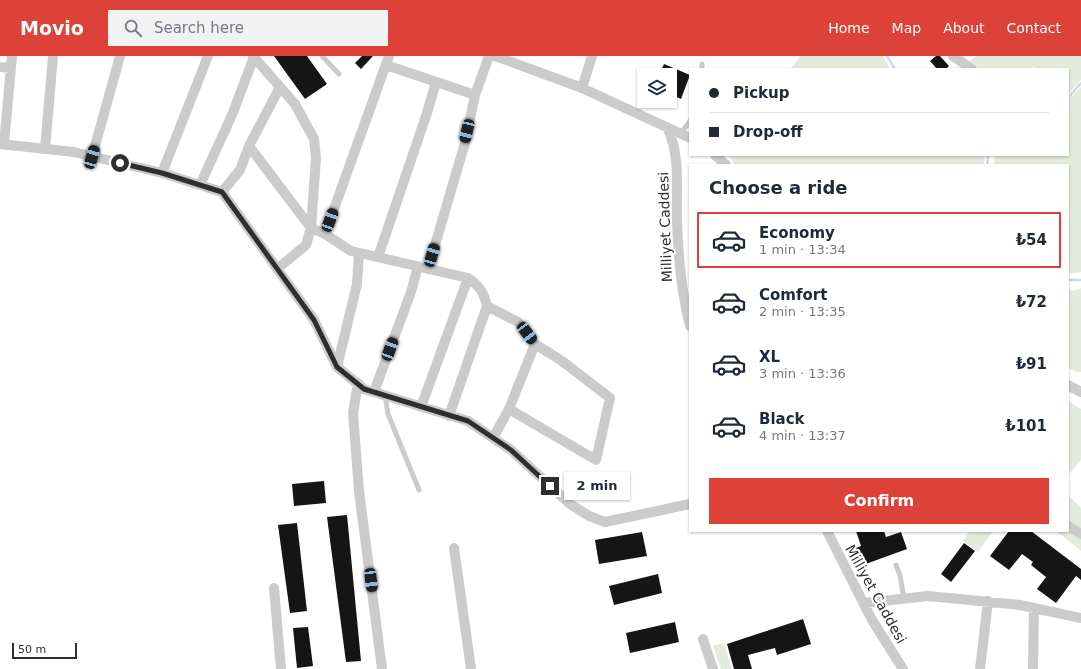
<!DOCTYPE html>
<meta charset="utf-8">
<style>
body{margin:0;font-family:"DejaVu Sans",sans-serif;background:#f2f2f3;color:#1f2937;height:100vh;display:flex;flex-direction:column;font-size:15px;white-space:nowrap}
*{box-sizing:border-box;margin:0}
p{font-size:13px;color:#747a83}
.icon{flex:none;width:22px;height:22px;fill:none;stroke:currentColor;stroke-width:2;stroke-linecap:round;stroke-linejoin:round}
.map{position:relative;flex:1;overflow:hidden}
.sheet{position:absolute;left:689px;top:108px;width:380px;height:368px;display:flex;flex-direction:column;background:#fff;border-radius:0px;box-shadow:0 1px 3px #0004}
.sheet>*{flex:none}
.hud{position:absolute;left:689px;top:12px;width:380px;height:88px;border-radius:0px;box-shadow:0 1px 3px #0004;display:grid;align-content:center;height:88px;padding:0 20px;background:#fff}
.tools{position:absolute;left:637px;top:12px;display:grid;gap:8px}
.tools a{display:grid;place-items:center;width:40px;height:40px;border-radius:0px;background:#fff;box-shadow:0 1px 3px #0004;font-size:20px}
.scale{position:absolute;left:12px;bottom:10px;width:65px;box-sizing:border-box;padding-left:4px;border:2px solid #2e2e2e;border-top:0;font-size:11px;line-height:14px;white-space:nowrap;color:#2e2e2e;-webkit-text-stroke:3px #fff;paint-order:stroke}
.end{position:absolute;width:18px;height:18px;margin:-9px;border:5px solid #2e2e2e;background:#fff;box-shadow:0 0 0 2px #fff}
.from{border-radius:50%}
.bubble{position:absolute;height:28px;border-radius:0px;background:#fff;box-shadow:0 1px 3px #0004;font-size:13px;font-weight:700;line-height:28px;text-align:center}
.car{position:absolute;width:12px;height:24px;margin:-12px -6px;border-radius:5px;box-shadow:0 0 3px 1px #0007;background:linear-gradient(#222 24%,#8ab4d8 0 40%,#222 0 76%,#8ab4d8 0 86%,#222 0)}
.hud b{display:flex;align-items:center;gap:14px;height:38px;font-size:15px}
.hud b+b{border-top:1px solid #e0e1e3}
.hud i{width:10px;height:10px;background:#1f2937}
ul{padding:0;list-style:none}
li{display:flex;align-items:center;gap:12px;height:56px;margin:0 8px 6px;padding:0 12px;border:2px solid transparent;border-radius:0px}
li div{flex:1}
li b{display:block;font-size:15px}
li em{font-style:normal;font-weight:700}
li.current{border-color:#dd4239}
li>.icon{width:36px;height:36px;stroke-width:1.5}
h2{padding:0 20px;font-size:18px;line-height:48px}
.primary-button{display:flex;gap:8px;margin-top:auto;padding:8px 20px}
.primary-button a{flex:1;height:46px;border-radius:0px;background:#dd4239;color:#fff;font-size:16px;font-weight:700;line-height:46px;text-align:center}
header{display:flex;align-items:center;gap:24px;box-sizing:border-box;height:56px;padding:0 20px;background:#dd4239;color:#fff}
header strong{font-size:19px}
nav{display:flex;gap:22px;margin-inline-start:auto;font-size:14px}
.search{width:280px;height:36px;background:#f2f2f3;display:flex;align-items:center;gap:10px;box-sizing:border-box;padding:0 14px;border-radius:0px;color:#747a83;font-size:15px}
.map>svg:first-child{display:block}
</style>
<header>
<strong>Movio</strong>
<div class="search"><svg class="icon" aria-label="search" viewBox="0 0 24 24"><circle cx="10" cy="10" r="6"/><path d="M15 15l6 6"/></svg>Search here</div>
<nav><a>Home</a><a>Map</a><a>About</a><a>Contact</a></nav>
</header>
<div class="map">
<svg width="1081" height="613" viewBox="0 0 1081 613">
<rect width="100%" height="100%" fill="#fff"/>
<path fill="#e3ebdd" d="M801 0H883L890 13H790Z
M977 0H1081V24L1068 38V13H1037L1034 10 1031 13H980L970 5Z
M1081 31V216L1068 218V109H994L995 99H1068V44Z
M729 99H985V100L984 109H735Z
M1068 232 1072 235 1081 232V316H1076L1068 312Z
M1068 345 1081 353V404L1068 419Z
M1068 439 1081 452V495L1056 475H1068Z
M970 475H993L978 496 963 485Z
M724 587 732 613H721L713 590Z"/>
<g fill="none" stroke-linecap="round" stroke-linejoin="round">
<path stroke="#cad9ea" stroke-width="2.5" d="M887 0 895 13
M1068 42 1081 27
M987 109 988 99
M1068 224H1081"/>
</g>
<path fill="#151515" d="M274 0H307L327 28 305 43Z
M362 0H373L361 13 355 7Z
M936 0H940L949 10 946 13H937L930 5Z
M664 8 690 19 681 43 670 38V19H659Z
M324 425 326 447 294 450 292 428Z
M347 459 361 605 346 606 327 461Z
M297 467 307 555 290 557 278 469Z
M856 475H884L886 481 901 476 907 493 863 509 856 492 861 490Z
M1009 475H1031L1081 513V524L1076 520 1056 547 1037 533 1046 521 1031 509 1033 506 1022 498 1009 514 990 500Z
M642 476 647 500 599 508 595 484Z
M964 487 975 495 951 526 941 518Z
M658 518 662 537 614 549 609 530Z
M803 563 811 588 777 599 775 592 748 599 752 613H734L727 588Z
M675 566 679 586 630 597 626 577Z
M308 571 313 610 297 612 293 572Z"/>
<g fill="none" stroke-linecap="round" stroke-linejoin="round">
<path stroke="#cbcbcb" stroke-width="5" d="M322 0 339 18
M702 13V8
M681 77 690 65
M385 340 388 358 419 434
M896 509 900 519 904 543"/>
<path stroke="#cbcbcb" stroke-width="10" d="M253 0 295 48 314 83 316 102 311 172 306 189 277 213
M495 0 582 32 690 82
M953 0 972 13
M386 9 475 39
M0 11 11 12
M582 32 592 0
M667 71C681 100 676 133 677 164 678 200 681 235 690 270
M0 88 74 96 162 117 222 136 314 264 337 311 364 333 468 365 511 394 570 448 589 460 605 466 690 448
M4 88 12 0
M249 90 311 172 325 178 351 195 468 222C479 229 484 237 487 250L449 360
M45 93 53 0
M715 99 726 109
M92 101 120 0
M162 117 208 0
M200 129 232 59 254 1
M222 136 240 114 249 90 280 31
M325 178 389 0
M378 201 427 57 436 26
M428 213 465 87 475 39 489 0
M487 250 518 266 535 288 562 305 610 342 596 404 509 353
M337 311 357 228 359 197
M358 327 353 357 359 435 382 613
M1068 329 1081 336
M374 336 411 236 418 210
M421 351 468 222
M493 382 509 353 535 288
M1068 470 1081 478
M827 475 872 564 903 613
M454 492 471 613
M274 532 281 613
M864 547 928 540 1020 549 1081 562
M703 583 713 613
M980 613 988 545
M1033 613 1034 552"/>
</g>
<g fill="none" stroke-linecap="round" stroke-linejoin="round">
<path stroke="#2e2e2e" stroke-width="5" d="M120 107 162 117 222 136 314 264 337 311 364 333 468 365 511 394 550 430"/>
</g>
<g text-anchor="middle" stroke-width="4" stroke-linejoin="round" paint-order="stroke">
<g font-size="14" fill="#2e2e2e" stroke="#fff">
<text transform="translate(665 171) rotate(-92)" y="5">Milliyet Caddesi</text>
<text transform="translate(876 538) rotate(61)" y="5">Milliyet Caddesi</text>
</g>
</g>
</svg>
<div class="tools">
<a><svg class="icon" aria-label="layers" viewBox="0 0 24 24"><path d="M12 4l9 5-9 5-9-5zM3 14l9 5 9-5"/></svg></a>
</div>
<div class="scale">50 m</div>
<i class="end from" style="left:120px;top:107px"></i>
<i class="end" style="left:550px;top:430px"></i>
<div class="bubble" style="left:564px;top:416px;width:66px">2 min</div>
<i class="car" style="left:467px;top:75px;rotate:193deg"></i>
<i class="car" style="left:92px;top:101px;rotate:16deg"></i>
<i class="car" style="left:330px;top:164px;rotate:20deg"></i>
<i class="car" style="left:432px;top:199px;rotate:16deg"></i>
<i class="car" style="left:527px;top:277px;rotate:143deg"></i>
<i class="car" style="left:390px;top:293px;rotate:20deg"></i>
<i class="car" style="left:371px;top:524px;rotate:173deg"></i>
<div class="hud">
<b><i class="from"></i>Pickup</b>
<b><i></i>Drop-off</b>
</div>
<section class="sheet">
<h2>Choose a ride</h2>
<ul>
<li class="current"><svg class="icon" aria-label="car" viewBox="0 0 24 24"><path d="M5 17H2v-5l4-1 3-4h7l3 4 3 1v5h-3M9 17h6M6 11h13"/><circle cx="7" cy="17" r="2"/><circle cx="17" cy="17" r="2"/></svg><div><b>Economy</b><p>1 min · 13:34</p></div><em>₺54</em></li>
<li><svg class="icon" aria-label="car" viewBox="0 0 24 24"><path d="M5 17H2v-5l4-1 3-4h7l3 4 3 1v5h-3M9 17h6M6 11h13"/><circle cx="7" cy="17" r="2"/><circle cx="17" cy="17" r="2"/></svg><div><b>Comfort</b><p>2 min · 13:35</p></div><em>₺72</em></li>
<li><svg class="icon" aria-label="car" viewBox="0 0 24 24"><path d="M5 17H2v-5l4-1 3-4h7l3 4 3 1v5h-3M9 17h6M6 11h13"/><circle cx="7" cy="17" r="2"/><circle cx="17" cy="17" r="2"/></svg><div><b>XL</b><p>3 min · 13:36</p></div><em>₺91</em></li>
<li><svg class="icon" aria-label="car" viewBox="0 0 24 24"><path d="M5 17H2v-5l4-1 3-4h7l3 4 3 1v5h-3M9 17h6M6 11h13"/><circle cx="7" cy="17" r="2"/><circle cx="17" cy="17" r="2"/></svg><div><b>Black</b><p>4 min · 13:37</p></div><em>₺101</em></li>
</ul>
<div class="primary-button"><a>Confirm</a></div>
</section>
</div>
